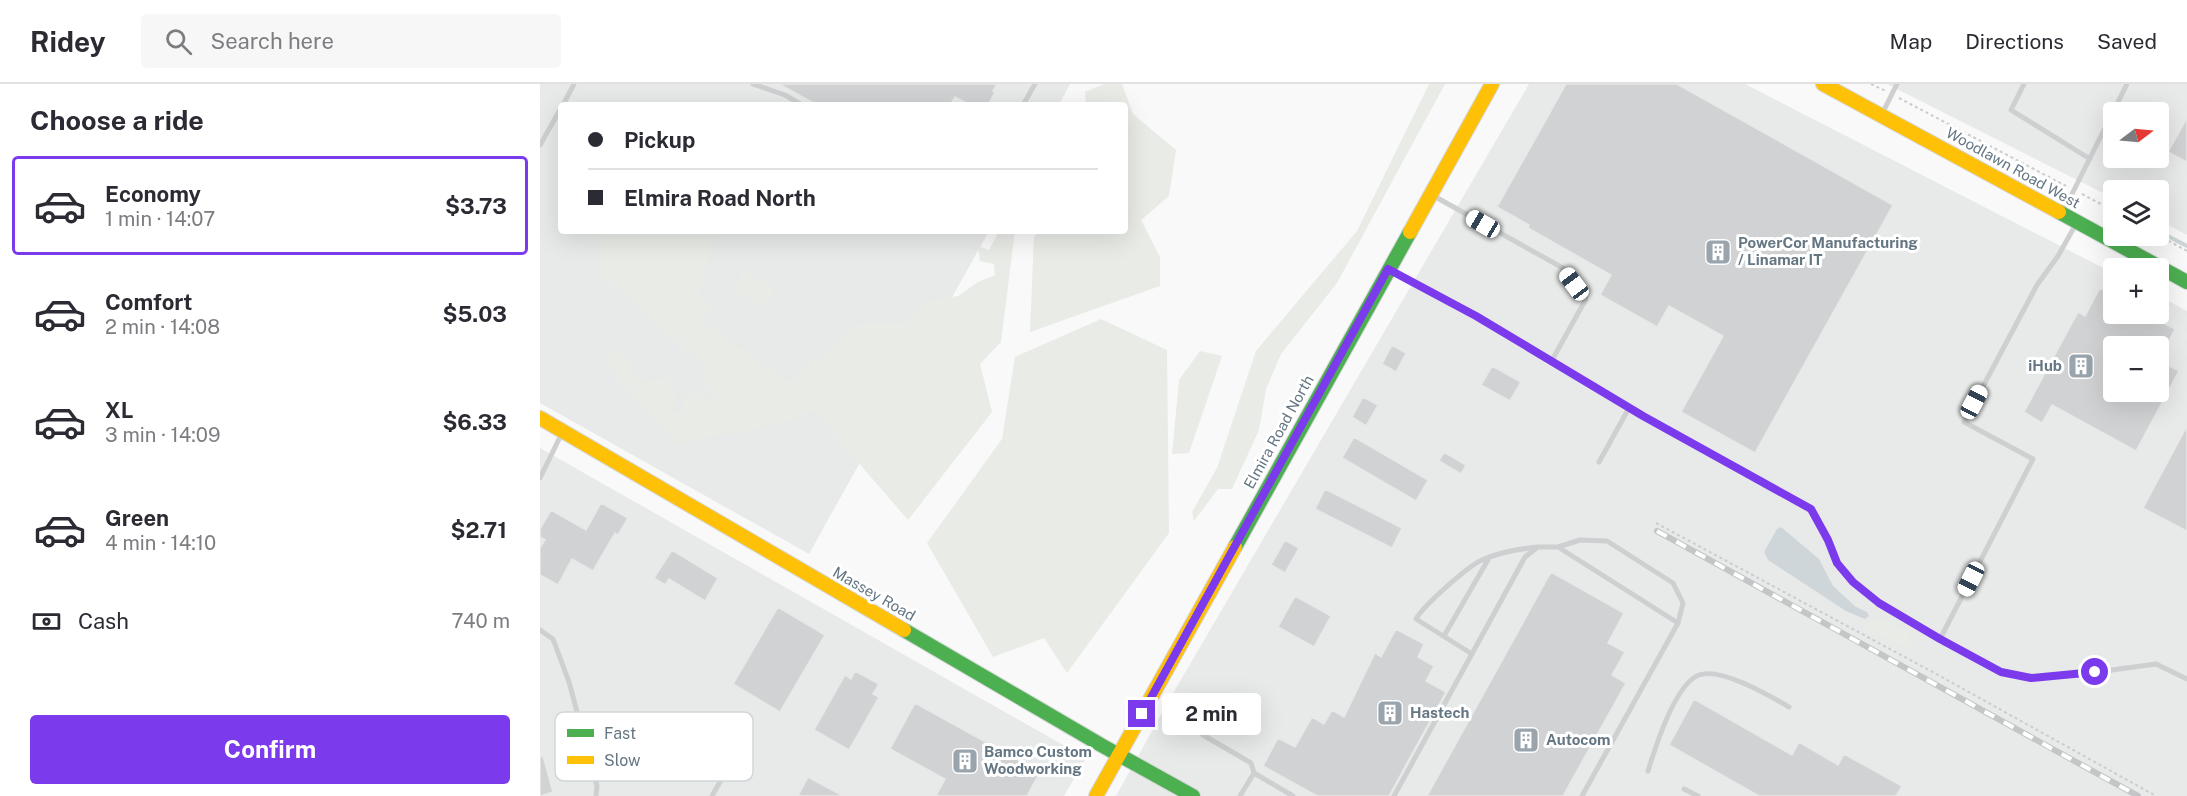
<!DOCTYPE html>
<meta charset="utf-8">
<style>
body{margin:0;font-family:"Public Sans",sans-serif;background:#f7f7f7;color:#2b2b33;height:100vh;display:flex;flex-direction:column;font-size:22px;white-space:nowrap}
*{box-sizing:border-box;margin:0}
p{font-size:20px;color:#7c7c81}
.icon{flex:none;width:33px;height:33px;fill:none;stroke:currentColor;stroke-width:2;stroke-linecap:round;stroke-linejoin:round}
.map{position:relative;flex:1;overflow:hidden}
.details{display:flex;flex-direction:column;background:#fff;width:540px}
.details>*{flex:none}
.hud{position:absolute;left:18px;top:18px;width:570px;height:132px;border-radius:6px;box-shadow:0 6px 24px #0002;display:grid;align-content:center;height:132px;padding:0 30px;background:#fff}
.needle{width:39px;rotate:74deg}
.controls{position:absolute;left:1563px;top:18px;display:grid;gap:12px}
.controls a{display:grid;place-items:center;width:66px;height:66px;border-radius:6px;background:#fff;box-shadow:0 6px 24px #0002;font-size:30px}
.end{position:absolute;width:27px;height:27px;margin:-14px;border:8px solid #7c3aed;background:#fff;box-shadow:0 0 0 3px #fff}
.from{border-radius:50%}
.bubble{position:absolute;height:42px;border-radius:6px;background:#fff;box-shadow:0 6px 24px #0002;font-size:20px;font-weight:700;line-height:42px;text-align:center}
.car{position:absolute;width:18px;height:36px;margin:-18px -9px;border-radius:8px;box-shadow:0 0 4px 2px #0007;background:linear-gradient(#fff 24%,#345 0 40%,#fff 0 76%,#345 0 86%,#fff 0)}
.hud b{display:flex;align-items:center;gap:21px;height:57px;font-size:22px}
.hud b+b{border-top:2px solid #e1e1e2}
.hud i{width:15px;height:15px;background:#2b2b33}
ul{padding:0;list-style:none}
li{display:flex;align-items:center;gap:18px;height:99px;margin:0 12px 9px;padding:0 18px;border:3px solid transparent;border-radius:6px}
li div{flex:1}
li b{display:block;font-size:22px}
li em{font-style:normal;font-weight:700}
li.selected{border-color:#7c3aed}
li>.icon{width:54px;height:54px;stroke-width:1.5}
h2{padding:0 30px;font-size:27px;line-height:72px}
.pay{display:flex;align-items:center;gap:15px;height:66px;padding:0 30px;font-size:22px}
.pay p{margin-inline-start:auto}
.button{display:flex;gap:12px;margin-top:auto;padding:12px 30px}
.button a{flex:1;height:69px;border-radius:6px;background:#7c3aed;color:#fff;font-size:24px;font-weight:700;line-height:69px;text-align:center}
header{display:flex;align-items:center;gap:36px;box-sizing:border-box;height:84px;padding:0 30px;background:#fff;border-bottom:2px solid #e1e1e2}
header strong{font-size:28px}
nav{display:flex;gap:33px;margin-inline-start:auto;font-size:21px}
.search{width:420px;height:54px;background:#f7f7f7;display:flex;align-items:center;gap:15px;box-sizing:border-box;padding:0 21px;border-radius:6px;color:#7c7c81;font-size:22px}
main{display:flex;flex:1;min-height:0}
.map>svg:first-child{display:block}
</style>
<header>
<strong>Ridey</strong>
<div class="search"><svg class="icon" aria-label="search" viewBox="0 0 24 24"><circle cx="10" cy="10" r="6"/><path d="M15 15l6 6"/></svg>Search here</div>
<nav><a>Map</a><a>Directions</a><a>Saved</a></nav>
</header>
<main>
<section class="details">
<h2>Choose a ride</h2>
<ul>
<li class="selected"><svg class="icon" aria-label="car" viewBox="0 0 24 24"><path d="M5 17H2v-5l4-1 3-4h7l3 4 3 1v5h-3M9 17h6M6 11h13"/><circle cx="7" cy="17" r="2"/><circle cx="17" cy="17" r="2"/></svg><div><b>Economy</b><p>1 min · 14:07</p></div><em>$3.73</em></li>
<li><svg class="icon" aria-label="car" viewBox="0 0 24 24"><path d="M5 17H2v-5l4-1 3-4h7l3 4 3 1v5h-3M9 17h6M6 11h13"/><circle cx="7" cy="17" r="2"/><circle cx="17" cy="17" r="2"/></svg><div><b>Comfort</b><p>2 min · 14:08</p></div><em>$5.03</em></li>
<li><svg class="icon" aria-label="car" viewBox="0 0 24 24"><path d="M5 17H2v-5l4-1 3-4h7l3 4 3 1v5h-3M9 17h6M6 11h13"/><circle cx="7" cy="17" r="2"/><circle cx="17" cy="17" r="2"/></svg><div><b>XL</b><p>3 min · 14:09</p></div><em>$6.33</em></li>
<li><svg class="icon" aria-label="car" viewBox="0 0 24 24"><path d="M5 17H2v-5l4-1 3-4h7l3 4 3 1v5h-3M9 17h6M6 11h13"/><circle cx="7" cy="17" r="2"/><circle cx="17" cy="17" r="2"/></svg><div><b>Green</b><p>4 min · 14:10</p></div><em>$2.71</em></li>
</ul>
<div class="pay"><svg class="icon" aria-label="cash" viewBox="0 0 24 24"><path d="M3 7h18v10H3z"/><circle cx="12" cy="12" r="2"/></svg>Cash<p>740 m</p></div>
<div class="button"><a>Confirm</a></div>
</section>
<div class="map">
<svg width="1647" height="712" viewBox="0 0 1647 712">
<rect width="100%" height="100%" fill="#f9f9f9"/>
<path fill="#e8e9e9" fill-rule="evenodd" d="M0 0H530L519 21H21V147H449L269 470 0 319Z
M989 0H1205L1573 189 1574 230H1618L1619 212 1647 227V712H576L632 611ZM1574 262H1618V308H1574Z
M1347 0H1647V151L1619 136 1618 106H1574L1573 114ZM1574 28H1618V74H1574Z
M0 364 546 674 524 712H0Z"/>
<path fill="#e8ebe6" d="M564 0H582L593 30 636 66 629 112 601 136 620 173V202L490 248 494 153 499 147H585V21H546L545 8Z
M889 0H905L797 199 741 270 726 305 719 346 692 405H678L654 437 652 428 677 384 716 267 817 147Z
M63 147H176L159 211 175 222 163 237 248 298 319 240H359L392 216 418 212 438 198 455 191 454 180 440 177 438 162 449 166 459 147H475L461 258 440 280 452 328 368 436 273 326 239 340 137 360 63 278 77 263 104 299 133 291 136 317 131 327 140 330 145 312 158 308 170 315 173 309 164 301 161 280 60 190 57 155Z
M203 187 236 203 226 224 193 208Z
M561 235 627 266 629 449 527 589 504 554 453 573 387 459 462 355 475 273Z
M660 267 682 272 649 369 632 370 639 296Z
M1343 535 1368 549 1372 566 1332 547 1324 542 1327 537Z"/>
<path fill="#ced6d9" d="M1241 443 1279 475 1293 502 1316 523 1327 528 1329 532 1325 535 1306 527 1228 476 1224 468 1237 445Z"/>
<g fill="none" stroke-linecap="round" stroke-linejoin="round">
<path stroke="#ced6d9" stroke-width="4" d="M1618 147 1647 162"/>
</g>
<path fill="#d0d2d3" stroke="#e8e8e8" stroke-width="1.5" d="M239 0H457L453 7 455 8 448 21H430L415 13 410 21H277Z
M1026 0H1137L1353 121 1215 369 1141 328 1183 252 1129 222 1117 243 1060 211 1071 191 988 144 989 141 957 123Z
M1647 34V78L1628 68Z
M1560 204 1574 211V230H1606L1635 245 1626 262H1574V308H1618V276L1639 287 1596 367 1512 321 1502 339 1484 328 1538 228 1545 232Z
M852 261 866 269 856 288 842 280Z
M952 282 981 298 970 317 941 301Z
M823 313 838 321 826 342 812 333Z
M1647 342V447L1603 424Z
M814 353 888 396 876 417 802 374Z
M904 368 926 381 921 390 899 377Z
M785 405 862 444 852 464 775 425Z
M61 419 88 434 78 451 75 449 53 487 32 475 18 501 0 491V464L5 456 0 453V445L11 426 46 446Z
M745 456 759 464 745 489 731 481Z
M132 466 178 494 165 517 129 495 125 501 114 494Z
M1011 488 1084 529 1068 559 1085 568 1072 591 1086 599 1023 712H887Z
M755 512 791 532 774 563 738 543Z
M238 523 285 551 240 628 193 600Z
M856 545 884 560 878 573 894 582 886 597 906 608 849 712H777L723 682 738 654 755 663 772 633 784 640 792 626 804 633 835 569 841 573Z
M315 587 339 600 333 610 339 613 309 666 274 646 305 591 311 595Z
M1154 615 1252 671 1259 658 1298 681 1304 670 1362 702 1356 712H1219L1129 661Z
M375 619 500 688 487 712H396L405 695 350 665Z
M3 672 13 708 0 712V673Z
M268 693 303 712H258Z"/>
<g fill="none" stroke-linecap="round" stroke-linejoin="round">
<defs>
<path id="fast" d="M1519 128 1647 198
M695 463 870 148
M364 546 561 661 653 712"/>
<path id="slow" d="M1283 0 1519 128
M870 148 952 0
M0 334 364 546
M556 712 695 463"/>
</defs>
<use href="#fast" stroke="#d5d6d7" stroke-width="16"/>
<use href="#slow" stroke="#d5d6d7" stroke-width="16"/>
<path stroke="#cbcccd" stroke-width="2" stroke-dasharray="3 3" stroke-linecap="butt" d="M1331 0 1346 7
M1359 14 1526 102
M1542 110 1574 127
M198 147 199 150
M1618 151 1647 167
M1116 439 1400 592 1616 712"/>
<path stroke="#cecfd0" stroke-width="5" d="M213 0 245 11 262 21
M1484 0 1471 26 1550 75
M23 21 34 0
M483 21 495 0
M1342 30 1357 0
M0 61 21 24
M892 111 1023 184 1046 215 1011 278
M1523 128 1587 0
M852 187 936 232 1103 332 1271 425 1297 479 1313 498 1339 519 1400 555 1461 588 1491 594 1535 591 1616 580 1647 595
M1059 378 1089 324
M0 394 22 349
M1018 463 1040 456 1067 457 1133 499 1143 519 1138 539
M0 546 13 555 29 598 57 702 56 712
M904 552 949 474
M1400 555 1493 375 1424 338 1497 201 1518 172 1536 140
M932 570 876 535C883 522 928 482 942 476 960 468 978 465 997 463
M663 651 711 679 714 689 753 712
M1108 687C1115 664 1135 600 1159 591 1181 583 1230 612 1249 623
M1144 705 1158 712
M172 712 199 664
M700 712 714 689
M854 712 985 473 998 463H1018L1138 539 1042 712"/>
<use href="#fast" stroke="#4caf50" stroke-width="14"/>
<use href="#slow" stroke="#ffc107" stroke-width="14"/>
<defs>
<path id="rail" d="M1117 447 1598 712"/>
</defs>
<use href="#rail" stroke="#c3c5c6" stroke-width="6"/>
<use href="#rail" stroke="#fff" stroke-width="4" stroke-dasharray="11" stroke-linecap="butt"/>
</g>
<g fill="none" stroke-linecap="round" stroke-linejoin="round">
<path stroke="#7c3aed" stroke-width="8" d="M602 630 848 185 936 232 1103 332 1271 425 1288 456 1297 479 1313 498 1339 519 1400 555 1461 588 1491 594 1555 588"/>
</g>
<defs>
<symbol id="building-square" viewBox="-11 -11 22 22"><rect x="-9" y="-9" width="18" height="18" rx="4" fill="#99a4ac" stroke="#fff"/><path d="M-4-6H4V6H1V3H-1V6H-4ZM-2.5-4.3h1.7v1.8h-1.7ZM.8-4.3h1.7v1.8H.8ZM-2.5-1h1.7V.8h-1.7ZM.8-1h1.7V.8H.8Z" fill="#fff"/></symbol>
</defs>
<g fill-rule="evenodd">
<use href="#building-square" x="1163" y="153" width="30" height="30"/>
<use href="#building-square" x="1526" y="267" width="30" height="30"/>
<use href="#building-square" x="835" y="614" width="30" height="30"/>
<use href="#building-square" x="971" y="641" width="30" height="30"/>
<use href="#building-square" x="410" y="662" width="30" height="30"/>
</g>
<g text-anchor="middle" stroke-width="6" stroke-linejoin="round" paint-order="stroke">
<g font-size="15" fill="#657683" stroke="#fff">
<text transform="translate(1473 84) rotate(29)" y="5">Woodlawn Road West</text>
<text transform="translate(739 348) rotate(-61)" y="5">Elmira Road North</text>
<text transform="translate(334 510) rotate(30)" y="5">Massey Road</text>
</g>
<g font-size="15" font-weight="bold" fill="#657683" stroke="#fff" text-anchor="start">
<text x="1198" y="164">PowerCor Manufacturing<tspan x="1198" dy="17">/ Linamar IT</tspan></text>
<text x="1522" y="287" text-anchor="end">iHub</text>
<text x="870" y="634">Hastech</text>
<text x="1006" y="661">Autocom</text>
<text x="444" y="673">Bamco Custom<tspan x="444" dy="17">Woodworking</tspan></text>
</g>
</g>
<rect x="15" y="628" width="198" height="69" rx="9" fill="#fff" stroke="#d1d6da" stroke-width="1.5"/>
<rect x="27" y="645" width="27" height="8" fill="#4caf50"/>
<rect x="27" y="672" width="27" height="8" fill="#ffc107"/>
<g font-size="16" fill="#657683">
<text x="64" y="655">Fast</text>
<text x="64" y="682">Slow</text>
</g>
</svg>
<div class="controls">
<a><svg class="needle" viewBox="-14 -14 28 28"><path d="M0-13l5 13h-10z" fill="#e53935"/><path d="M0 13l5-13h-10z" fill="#7c7c81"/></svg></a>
<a><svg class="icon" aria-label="layers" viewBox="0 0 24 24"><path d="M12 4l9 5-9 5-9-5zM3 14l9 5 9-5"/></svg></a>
<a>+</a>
<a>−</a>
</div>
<i class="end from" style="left:1555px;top:588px"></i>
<i class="end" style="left:602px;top:630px"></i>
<div class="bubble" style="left:622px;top:609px;width:99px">2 min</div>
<i class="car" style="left:943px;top:140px;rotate:300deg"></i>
<i class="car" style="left:1034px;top:200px;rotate:323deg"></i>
<i class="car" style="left:1434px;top:318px;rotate:28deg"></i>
<i class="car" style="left:1431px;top:495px;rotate:207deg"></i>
<div class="hud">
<b><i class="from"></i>Pickup</b>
<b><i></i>Elmira Road North</b>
</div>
</div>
</main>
